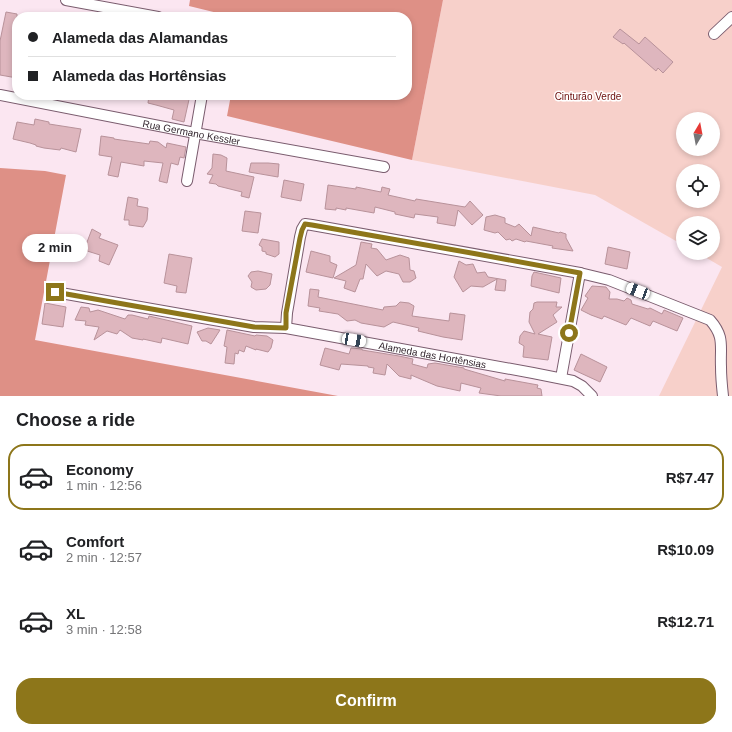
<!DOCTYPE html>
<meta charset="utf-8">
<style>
body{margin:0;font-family:Arial,sans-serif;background:#f2f2f2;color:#202124;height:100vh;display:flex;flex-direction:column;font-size:15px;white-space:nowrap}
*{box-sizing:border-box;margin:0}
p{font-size:13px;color:#757577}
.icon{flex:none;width:22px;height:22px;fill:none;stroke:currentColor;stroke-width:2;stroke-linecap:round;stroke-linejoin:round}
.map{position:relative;height:396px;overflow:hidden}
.sheet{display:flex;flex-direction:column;background:#fff;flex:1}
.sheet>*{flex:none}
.top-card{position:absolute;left:12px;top:12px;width:400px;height:88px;border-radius:16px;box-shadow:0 2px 6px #0003;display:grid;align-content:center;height:88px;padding:0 16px;background:#fff}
.needle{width:26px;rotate:10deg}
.buttons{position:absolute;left:676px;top:112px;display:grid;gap:8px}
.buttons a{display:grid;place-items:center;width:44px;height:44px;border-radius:50%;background:#fff;box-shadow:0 2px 6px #0003;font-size:20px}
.end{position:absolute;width:18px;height:18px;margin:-9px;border:5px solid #8d761a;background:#fff;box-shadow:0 0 0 2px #fff}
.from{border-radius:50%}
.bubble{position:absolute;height:28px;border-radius:14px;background:#fff;box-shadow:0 2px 6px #0003;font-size:13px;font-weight:700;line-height:28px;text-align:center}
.car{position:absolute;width:12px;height:24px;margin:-12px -6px;border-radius:5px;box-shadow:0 0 3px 1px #0007;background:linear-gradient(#fff 24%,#345 0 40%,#fff 0 76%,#345 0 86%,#fff 0)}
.top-card b{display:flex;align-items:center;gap:14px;height:38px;font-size:15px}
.top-card b+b{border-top:1px solid #e0e0e0}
.top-card i{width:10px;height:10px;background:#202124}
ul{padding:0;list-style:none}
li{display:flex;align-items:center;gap:12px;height:66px;margin:0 8px 6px;padding:0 8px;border:2px solid transparent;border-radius:16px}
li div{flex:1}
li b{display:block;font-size:15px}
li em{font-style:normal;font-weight:700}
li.active{border-color:#8d761a}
li>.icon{width:36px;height:36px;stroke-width:1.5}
h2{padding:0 16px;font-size:18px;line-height:48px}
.primary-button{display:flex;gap:8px;margin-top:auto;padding:8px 16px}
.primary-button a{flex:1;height:46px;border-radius:16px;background:#8d761a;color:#fff;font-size:16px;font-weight:700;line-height:46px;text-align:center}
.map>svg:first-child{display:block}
</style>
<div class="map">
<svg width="732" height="396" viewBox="0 0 732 396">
<rect width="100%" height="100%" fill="#fbe6f1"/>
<path fill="#f7d0ca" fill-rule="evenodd" d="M443 0H732V396H659L722 267 698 253H713V223H683V245L595 195 412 160ZM683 119H713V149H683ZM683 171H713V201H683Z"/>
<path fill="#de9086" d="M190 0H443L412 160 227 116 231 95H407V17H234L189 6Z
M0 168 45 171 66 175 35 340 338 396H0Z"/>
<path fill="#deb6be" stroke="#b8929a" d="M6 12 17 14V78L0 75V41Z
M620 29 639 44 645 37 673 62 663 73 658 68 656 71 624 43 623 44 613 37Z
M149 95H190L184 122 172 119 174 110 156 105 148 103Z
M35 119 49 122V124L81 129 76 152 61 148 60 150 44 148 36 146V145L30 143 13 139 17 122 34 125Z
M101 136 114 138V139L149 144 150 141 158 142 166 148 167 143 186 147 184 158 180 157 178 165 171 163 167 183 159 181 163 163 144 161V166L121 162 118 177 108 175 112 157 99 155Z
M213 154 221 155 227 158 226 171 254 177 249 198 241 196 242 192 218 186 216 184 209 183 213 175 207 174 212 168Z
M251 163H268L279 164 278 177 249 172Z
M284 180 304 184 301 201 281 197Z
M328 185 356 189V187L381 192 382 187 390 189 388 195 415 201 416 199 465 207 470 201 483 215 472 225 458 210 455 226 437 223 438 217 415 214 414 218 395 214V212L375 207 374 213 346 208V210L336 208V210L325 209Z
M128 197 138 199 137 206 148 208 147 220 143 227 129 225V220H124Z
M245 211 261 213 258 233 242 231Z
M495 215 505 218V223L515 227 519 224 531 236 533 227 559 233 560 232 566 234V238L573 251 552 248 553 246 526 241 525 242 516 239 512 241 510 239 506 240 498 232 495 233 484 230 486 217Z
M92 229 101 234 99 238 118 245 109 265 99 261 100 255 84 250Z
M262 239 279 242V254L275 257 266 254V252L262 251V247L259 245Z
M361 242 372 244 371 248 377 249 386 260 400 255 409 258 410 270 414 271 416 278 410 282H403L399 274 386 271 377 276 366 264 363 279H360L355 292 344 288 346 281 334 278 356 265Z
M608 247 630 252 627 269 605 264Z
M311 251 330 256V262L337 265 333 278 306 272Z
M169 254 192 258 186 293 176 292 177 286 164 283Z
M459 261 466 265 473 264 477 273 485 272 488 277 506 280 505 291 495 290 497 279 483 287 471 286 463 292 454 277Z
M258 271 272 274 270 285 266 289 256 290 251 287 252 282 248 276 251 272Z
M534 272 561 278 559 293 531 286 532 276Z
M592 286 606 287 610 292 609 299H617L624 301 627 298 631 300 632 304 648 309 650 308 662 314 664 310 683 318 677 331 653 321 650 326 631 318 626 325 604 316 602 319 591 315 581 310 588 298 585 296Z
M310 289 319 290 318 297 383 310 384 307 396 306 400 302 409 303 414 306 412 316 449 321 450 313 465 315 462 340 443 337 418 331 419 328 393 322 384 327 361 323 355 320 347 321 338 314 319 311 320 308 308 306Z
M537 302H557L556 307H562L553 315 557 322 538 334 552 337 548 360 523 357 524 346 519 343 520 336 524 331 535 334 529 322 530 312 533 309 534 303Z
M45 303 66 307 63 327 42 324Z
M81 307 89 308 90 312 98 310 125 319 128 315H132L148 319 149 316 192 326 188 344 162 338 161 343 143 339V340L132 338 120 330 117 334 107 331 94 340 99 327 85 325 86 321 75 320Z
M208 328 220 330 211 344 206 341H202L197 332Z
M227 330 255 336 256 335 267 336 273 340 271 348 268 352 256 349V350L246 346 244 352 239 350 238 354 235 353 234 364 225 363 227 347 224 346Z
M325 348 349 354 351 348 362 349V350L399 356 413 359 412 364 427 368 428 364 435 363 464 368V369L505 381V379L538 385 537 388 541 389 542 396H501L479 393 481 388 461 383 460 391 437 386 411 375V379L399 376 387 364 385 375 373 373 374 368 368 367V366L341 364 339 370 320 365Z
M581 354 607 367 600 382 574 370Z"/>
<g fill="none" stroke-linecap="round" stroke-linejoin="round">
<defs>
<g id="minor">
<path d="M66 0 158 17"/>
<path d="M714 34 732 17"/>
<path id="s1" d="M0 95 195 133 384 167"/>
<path d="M187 181 202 95"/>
<path id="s2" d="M55 292 254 327 286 328 533 373 573 381 582 386 592 396"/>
<path d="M286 328 287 313 300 237 302 229 305 224 312 225 580 273 609 280 710 320C725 337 720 346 721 367 721 377 722 387 723 396"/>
<path d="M561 378 580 273"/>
</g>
</defs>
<use href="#minor" stroke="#7a5c6e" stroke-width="12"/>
<use href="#minor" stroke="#fff" stroke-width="10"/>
</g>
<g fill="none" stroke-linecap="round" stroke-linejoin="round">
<path stroke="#8d761a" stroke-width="5" d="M55 292 254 327 286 328V313L300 238 302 230 305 224 312 225 477 254 580 273 569 333"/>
</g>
<g text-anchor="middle" stroke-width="3" stroke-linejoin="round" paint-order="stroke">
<g font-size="10" fill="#6b0d0c" stroke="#fff">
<text x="588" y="100">Cinturão Verde</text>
</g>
<g font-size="10" fill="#33262e" stroke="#fff">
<text dy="4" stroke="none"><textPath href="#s1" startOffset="195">Rua Germano Kessler</textPath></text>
<text dy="4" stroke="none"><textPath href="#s2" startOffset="383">Alameda das Hortênsias</textPath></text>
</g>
</g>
</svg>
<div class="buttons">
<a><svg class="needle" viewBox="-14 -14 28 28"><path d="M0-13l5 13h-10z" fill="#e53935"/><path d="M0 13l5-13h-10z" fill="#757577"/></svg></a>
<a><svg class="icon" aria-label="locate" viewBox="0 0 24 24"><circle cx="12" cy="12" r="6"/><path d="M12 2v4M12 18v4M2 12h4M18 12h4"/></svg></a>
<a><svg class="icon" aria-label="layers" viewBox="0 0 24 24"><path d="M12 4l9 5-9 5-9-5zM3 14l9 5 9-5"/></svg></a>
</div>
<i class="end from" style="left:569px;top:333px"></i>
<i class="end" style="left:55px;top:292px"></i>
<div class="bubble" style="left:22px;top:234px;width:66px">2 min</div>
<i class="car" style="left:638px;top:291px;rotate:291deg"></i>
<i class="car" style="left:354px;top:340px;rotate:100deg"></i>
<div class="top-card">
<b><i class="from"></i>Alameda das Alamandas</b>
<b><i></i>Alameda das Hortênsias</b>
</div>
</div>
<section class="sheet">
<h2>Choose a ride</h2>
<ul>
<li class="active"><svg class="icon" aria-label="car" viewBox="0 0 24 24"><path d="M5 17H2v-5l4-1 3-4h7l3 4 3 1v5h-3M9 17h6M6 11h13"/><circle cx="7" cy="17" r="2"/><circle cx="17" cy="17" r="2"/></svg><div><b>Economy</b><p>1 min · 12:56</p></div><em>R$7.47</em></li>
<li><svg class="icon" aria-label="car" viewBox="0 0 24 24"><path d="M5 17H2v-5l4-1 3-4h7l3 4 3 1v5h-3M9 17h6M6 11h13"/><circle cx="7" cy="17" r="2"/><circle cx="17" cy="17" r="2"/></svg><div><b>Comfort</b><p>2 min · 12:57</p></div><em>R$10.09</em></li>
<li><svg class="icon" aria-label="car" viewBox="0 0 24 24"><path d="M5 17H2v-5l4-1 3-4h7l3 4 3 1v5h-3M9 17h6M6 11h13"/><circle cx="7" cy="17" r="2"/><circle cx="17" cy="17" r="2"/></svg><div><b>XL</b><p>3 min · 12:58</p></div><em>R$12.71</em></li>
</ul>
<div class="primary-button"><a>Confirm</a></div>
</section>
